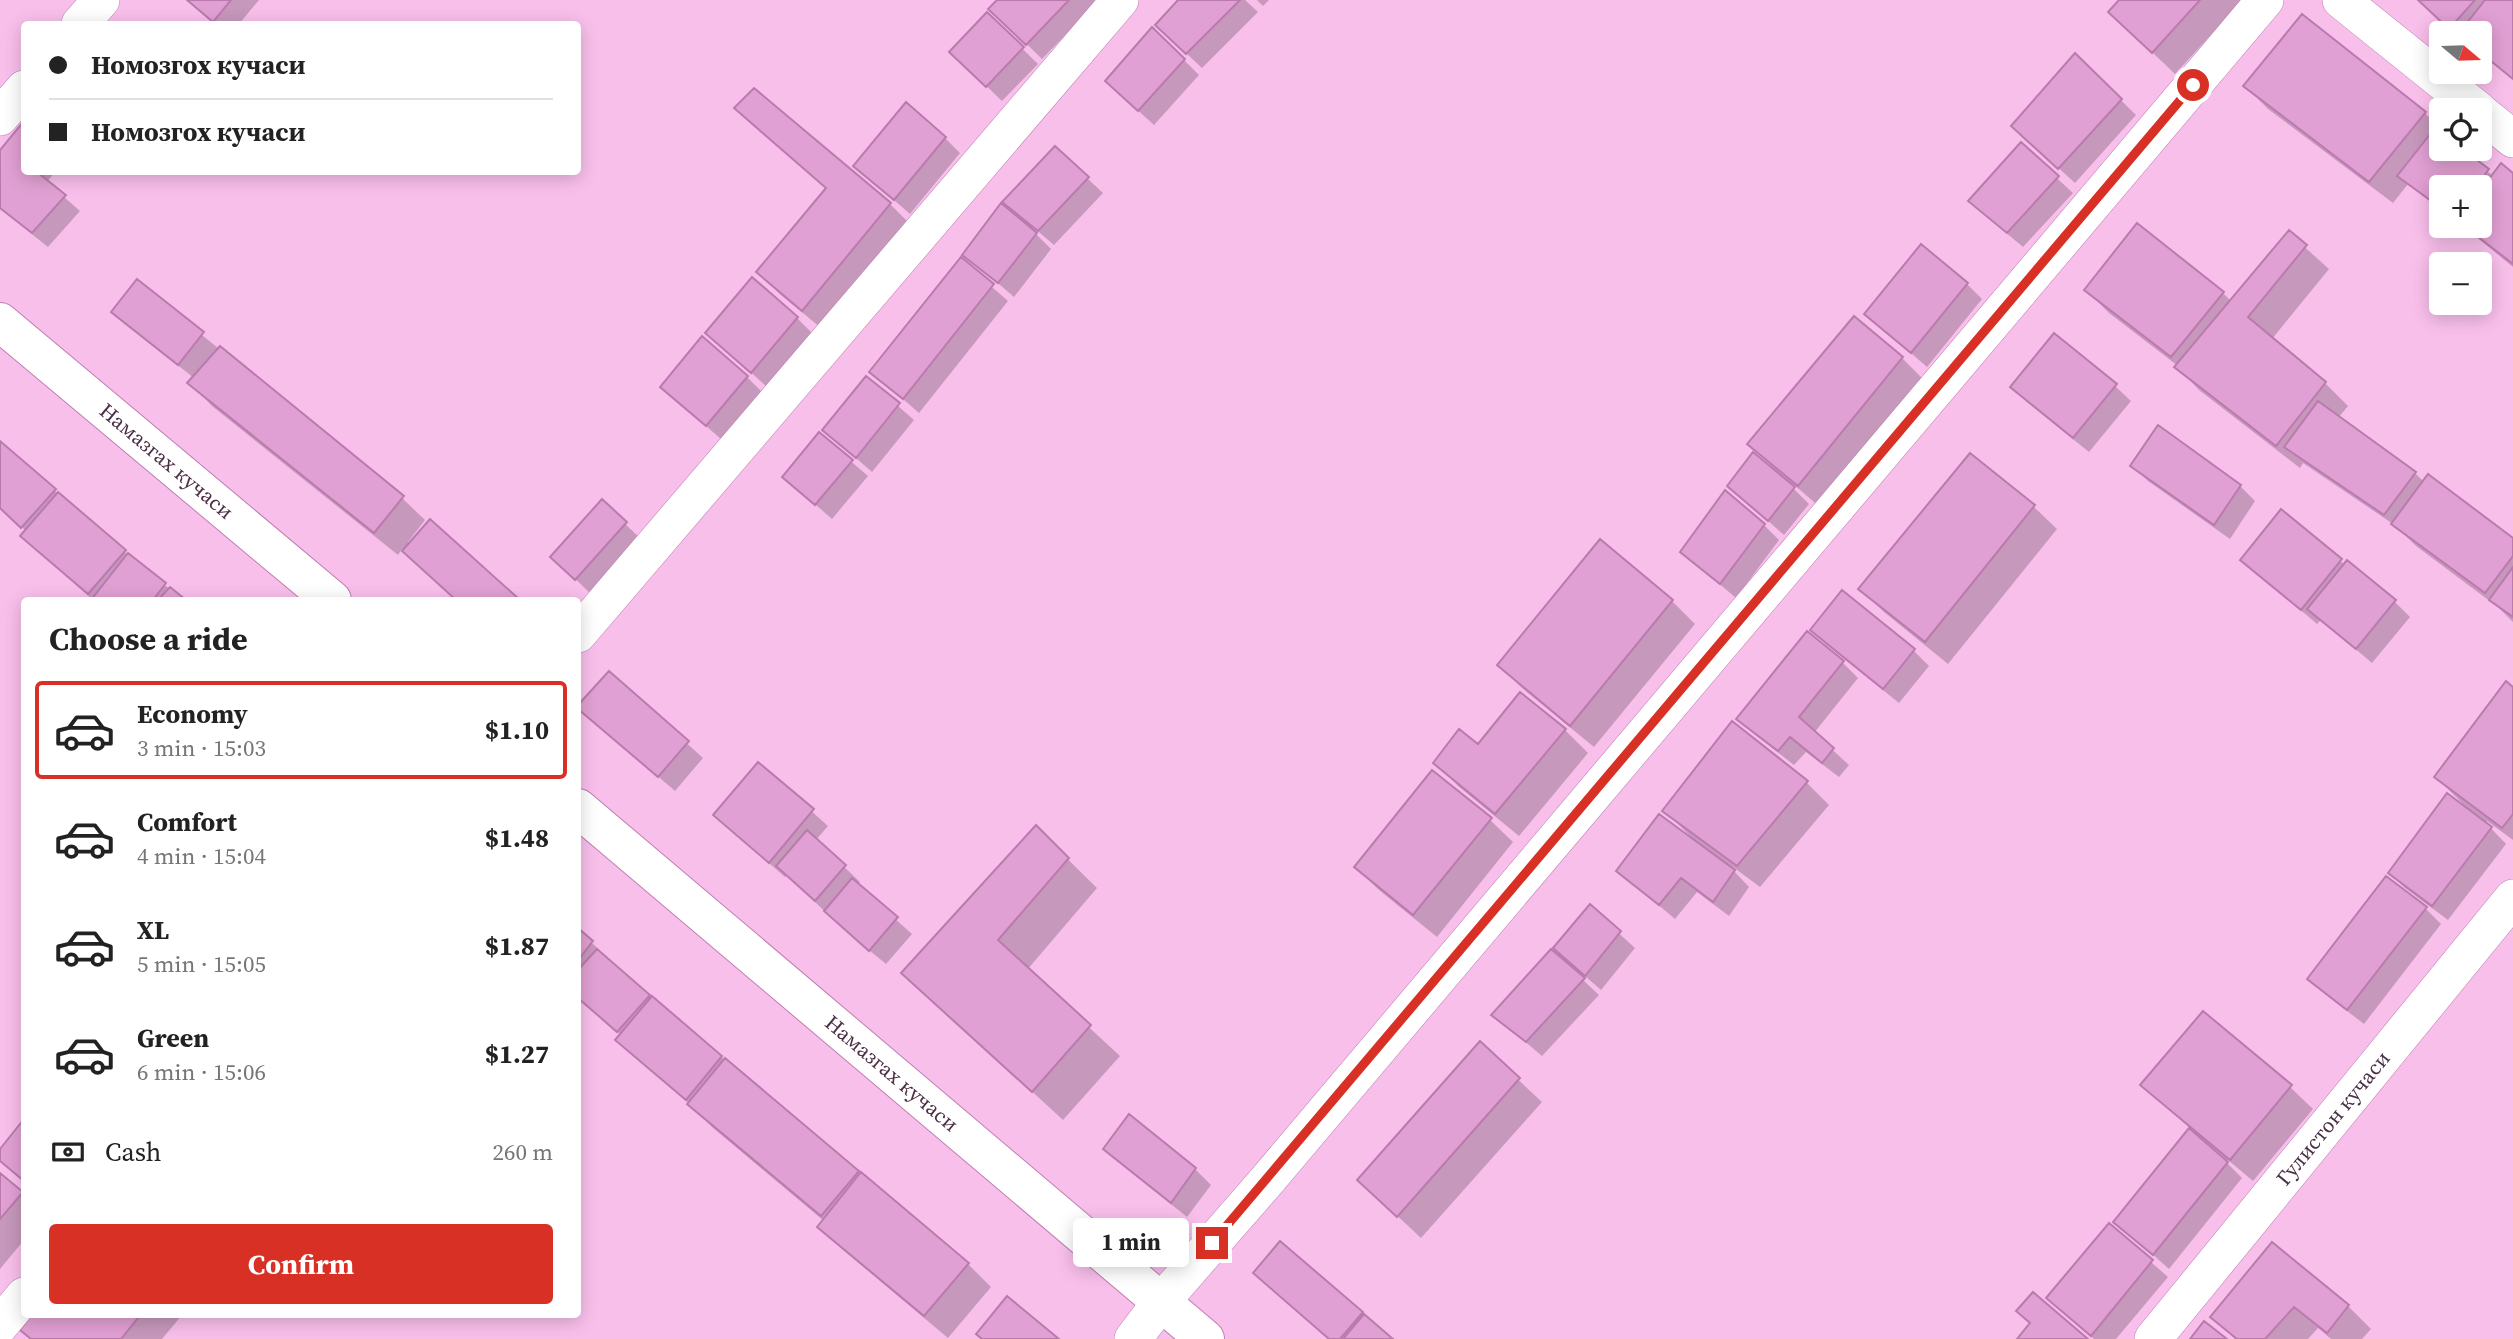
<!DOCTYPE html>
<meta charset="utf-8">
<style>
body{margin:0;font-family:"Source Serif 4",serif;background:#f2f2f2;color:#222;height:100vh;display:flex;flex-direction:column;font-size:26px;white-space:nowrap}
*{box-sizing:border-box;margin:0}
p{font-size:23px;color:#767676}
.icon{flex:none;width:38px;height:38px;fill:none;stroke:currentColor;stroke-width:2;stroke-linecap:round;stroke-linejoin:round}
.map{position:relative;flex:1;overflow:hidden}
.details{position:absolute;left:21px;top:597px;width:560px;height:721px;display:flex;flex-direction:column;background:#fff;border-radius:7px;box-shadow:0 4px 18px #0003}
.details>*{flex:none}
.banner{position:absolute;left:21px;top:21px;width:560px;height:154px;border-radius:7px;box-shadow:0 4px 18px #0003;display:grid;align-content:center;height:154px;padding:0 28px;background:#fff}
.needle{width:46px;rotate:109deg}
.controls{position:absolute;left:2429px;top:21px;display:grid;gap:14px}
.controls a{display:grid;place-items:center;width:63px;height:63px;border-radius:7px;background:#fff;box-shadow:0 4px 18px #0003;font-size:35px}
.end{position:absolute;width:32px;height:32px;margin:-16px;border:9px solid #d93025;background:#fff;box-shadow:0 0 0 4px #fff}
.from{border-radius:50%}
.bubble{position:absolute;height:49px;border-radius:7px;background:#fff;box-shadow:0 4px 18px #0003;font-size:23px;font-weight:700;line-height:49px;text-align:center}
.banner b{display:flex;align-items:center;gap:24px;height:66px;font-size:26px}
.banner b+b{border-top:2px solid #e0e0e0}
.banner i{width:18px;height:18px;background:#222}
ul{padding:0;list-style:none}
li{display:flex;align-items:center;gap:21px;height:98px;margin:0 14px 10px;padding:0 14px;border:4px solid transparent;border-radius:7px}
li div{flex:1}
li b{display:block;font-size:26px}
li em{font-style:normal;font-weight:700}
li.selected{border-color:#d93025}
li>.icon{width:63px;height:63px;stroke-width:1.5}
h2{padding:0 28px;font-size:32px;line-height:84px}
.pay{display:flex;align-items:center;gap:18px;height:77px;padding:0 28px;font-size:26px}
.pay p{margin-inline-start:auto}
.primary-button{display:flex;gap:14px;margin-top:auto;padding:14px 28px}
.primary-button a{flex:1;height:80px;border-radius:7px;background:#d93025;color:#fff;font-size:28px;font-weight:700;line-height:80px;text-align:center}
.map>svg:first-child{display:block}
</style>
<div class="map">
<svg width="2513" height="1339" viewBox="0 0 2513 1339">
<rect width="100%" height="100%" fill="#f8bfeb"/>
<path fill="#0003" d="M187 0H259L239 24H216Z
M999 0H1098V1L1042 59 991 9Z
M1180 0H1245L1258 12 1202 68 1172 40Z
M1257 0H1269L1263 6Z
M2121 0H2243L2175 74 2133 34Z
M2419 0H2513V80L2480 53V33H2455Z
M987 14 1038 64 1002 101 951 52Z
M2075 55 2136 115 2075 183 2029 141Z
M1184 60 1199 75 1154 125 1122 96Z
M2245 86 2425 113 2441 130V149H2459L2493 176 2513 175V267L2463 226H2480V187H2441V210L2408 184 2393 203 2268 109Z
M754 91 890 204 913 227 826 332 781 295 758 272 827 190 737 108Z
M24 123V172H55L47 182 80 211 48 247 0 209V153Z
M945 138 960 153 910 214 855 166Z
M2021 145 2073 193 2023 247 1986 216Z
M1055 148 1103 193 1054 245 1033 227 1031 229 1051 249 1014 297 964 254 1024 220 1005 202Z
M2289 233 2329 269 2272 339 2325 383 2348 406 2338 418 2415 473 2424 482 2513 540V622L2499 608 2416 546 2396 526 2303 463 2300 468 2199 390 2177 367 2178 366 2109 313 2086 290 2223 293 2232 302Z
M961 260 1008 301 919 413 872 372Z
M137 282 402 498 425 520 408 542 411 544 430 522 517 600H457L402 549 398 555 212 406 190 383 194 378 129 327 114 312Z
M1967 284 1982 299 1927 367 1866 314Z
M797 318 812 333 767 387 707 333Z
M1902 358 1925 381 1821 508 1793 484 1791 486 1809 504 1784 535 1729 486 1771 466 1749 444Z
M747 377 762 392 722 440 662 387Z
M866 378 914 420 872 472 824 430Z
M2115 386 2131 401 2089 452 2028 403 2013 387Z
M820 435 868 476 832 519 784 477Z
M0 443 128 555 183 600H93L38 551 26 531 0 506Z
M1970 456 2034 507 2057 529 1948 664 1884 612 1861 589Z
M2132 466 2240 486 2255 501 2230 539 2148 481Z
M602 502 641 539 591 594 568 572Z
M2282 511 2345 565 2395 602 2410 617 2372 663 2321 620 2317 624 2242 560Z
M1764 525 1779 540 1736 598 1682 552Z
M1600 542 1672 601 1695 624 1594 747 1522 688 1499 665Z
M1812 630 1914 651 1929 666 1899 703 1827 645Z
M1843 663 1858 678 1814 733 1849 765 1839 777 1806 752 1794 765 1754 734 1738 719Z
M609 673 703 758 675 791 578 707Z
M2513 689V840L2487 821 2485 822 2506 844 2448 920 2405 888 2390 873 2463 804 2436 777Z
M1565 730 1588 753 1519 836 1458 786 1436 763 1478 746Z
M759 764 828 826 816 840 860 882 857 885 912 934 886 964 841 927 787 875 785 877 731 830Z
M1806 782 1829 805 1760 887 1733 867 1731 868 1749 887 1729 916 1697 892 1675 919 1618 871 1692 838 1664 810Z
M1490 820 1513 842 1437 937 1379 890 1356 867Z
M1036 828 1097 888 1027 970 1120 1056 1063 1120 903 973Z
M2386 878 2426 909 2441 924 2364 1024 2325 994 2309 979Z
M1590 907 1635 948 1601 990 1570 963Z
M578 930 652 999 968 1264 991 1287 948 1338 842 1249 819 1226 824 1221 712 1127 690 1104 633 1055 621 1035 578 997Z
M1583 980 1599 995 1542 1056 1494 1015Z
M1480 1044 1542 1102 1421 1238 1359 1180Z
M2142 1085 2290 1087 2313 1109 2253 1181 2228 1160 2226 1162 2242 1178 2169 1269 2115 1221 2191 1129Z
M1130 1116 1195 1169 1211 1185 1187 1217 1121 1164 1106 1149Z
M24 1121V1182L0 1160V1152Z
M0 1176 24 1197V1240L0 1269Z
M2109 1225 2168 1277 2116 1339H2094L2049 1298Z
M1281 1244 1362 1314 1390 1339H1329L1271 1289 1255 1273Z
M2273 1244 2348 1306 2371 1329 2362 1339H2331L2318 1328 2308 1339H2235L2213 1317Z
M35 1314H183L162 1339H31Z"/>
<path fill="#e1a0d3" stroke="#bb7aae" stroke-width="2" d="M187 0H231L213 22Z
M997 0H1069L1026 45 988 9Z
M1178 0H1240L1186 54 1155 25Z
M2119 0H2200L2152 53 2108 12Z
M2418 0H2475L2449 29Z
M2485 0H2513V79L2480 52V33H2459Z
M987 12 1024 47 986 87 949 52Z
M2302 14 2426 112 2369 182 2243 86Z
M1152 27 1185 59 1138 111 1105 81Z
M2075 53 2122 99 2058 169 2011 126Z
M754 88 891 203 802 311 756 272 826 188 734 108Z
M906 102 946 137 894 200 853 166Z
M24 121V172H37L66 195 32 233 0 208V150Z
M2435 128 2441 132V149H2462L2489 169 2475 187H2441V208L2397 176Z
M2021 142 2059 176 2007 233 1968 201Z
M1055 146 1089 177 1038 231 1002 202Z
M2501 163 2513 173V264L2464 226H2480V191Z
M1001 203 1037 233 998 283 962 255Z
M2137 223 2224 292 2171 357 2084 290Z
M2289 230 2307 245 2248 317 2326 382 2276 446 2174 367Z
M1921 244 1968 283 1911 353 1864 314Z
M961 257 994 284 903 399 869 372Z
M752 277 798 317 751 373 705 333Z
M137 279 204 332 178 365 111 312Z
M1854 316 1903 357 1798 486 1747 444Z
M2054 333 2117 384 2073 438 2010 387Z
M702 336 748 376 706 426 660 387Z
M220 346 404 496 374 533 187 383Z
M866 376 900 403 856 458 822 430Z
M2318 401 2416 472 2384 515 2284 447Z
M2158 425 2241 485 2214 525 2130 466Z
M819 432 853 460 815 505 782 477Z
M0 441 56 489 21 528 0 508Z
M1753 452 1795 487 1768 521 1727 486Z
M1970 453 2035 505 1925 642 1858 589Z
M2428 474 2513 538V556L2485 593 2391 524Z
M1725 490 1765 524 1720 584 1680 552Z
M58 492 126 550 88 594 20 536Z
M602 499 627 522 575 580 550 557Z
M2281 509 2342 559 2301 610 2240 560Z
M430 519 520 600H456L402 551Z
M1600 539 1673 600 1570 726 1497 665Z
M128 553 166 583 153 600H91Z
M2347 560 2396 600 2356 649 2307 609Z
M2513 567V617L2489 600Z
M170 587 186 600H158Z
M1842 590 1915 649 1883 689 1810 630Z
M1807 631 1844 661 1799 717 1834 748 1822 763 1790 737 1778 751 1736 719Z
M609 671 689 741 658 777 578 709V705Z
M2506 681 2513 687V814L2502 828 2434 777Z
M1520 692 1566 729 1495 814 1433 763 1459 729 1478 744Z
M1732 721 1808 781 1737 866 1662 811Z
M758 762 814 809 769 863 713 815Z
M1432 770 1492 818 1413 915 1354 867Z
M2447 793 2492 827 2432 906 2388 873Z
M1659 814 1735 870 1713 902 1681 878 1659 905 1616 871Z
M1036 825 1069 858 998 940 1091 1025 1032 1092 901 973Z
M807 830 846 865 815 901 776 866Z
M2386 876 2427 907 2347 1010 2307 979Z
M852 878 898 917 869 951 824 911Z
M1590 904 1621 931 1585 976 1553 948Z
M578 928 593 941 578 960Z
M597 949 650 995 617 1032 578 998V970Z
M1551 949 1585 978 1526 1042 1491 1015Z
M652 996 722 1056 686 1100 615 1040Z
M2203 1011 2292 1085 2230 1160 2140 1085Z
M1480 1041 1520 1078 1397 1217 1357 1180Z
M725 1058 859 1171 821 1216 687 1104Z
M1129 1114 1196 1168 1171 1203 1103 1149Z
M24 1119V1181L0 1161V1149Z
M2189 1128 2228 1162 2153 1255 2113 1222Z
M861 1172 969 1263 924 1316 817 1227Z
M0 1173 23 1192 0 1219Z
M2109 1223 2153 1260 2091 1336 2046 1298Z
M1280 1241 1363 1312 1340 1339H1329L1253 1273Z
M2272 1242 2349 1305 2327 1333 2294 1307 2265 1339H2237L2210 1317Z
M2033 1292 2088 1339H2017L2030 1323 2016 1311Z
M1007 1296 1059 1339H982L976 1334Z
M32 1314H141L121 1339H31L20 1330Z
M1364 1314 1393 1339H1343Z
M2204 1321 2227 1339H2190Z"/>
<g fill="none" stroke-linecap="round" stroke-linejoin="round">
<defs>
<g id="street">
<path d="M2341 0 2478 110"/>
<path d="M80 24 101 0"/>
<path d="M2480 112 2513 139"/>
<path d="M0 117 24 89"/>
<path d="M578 634 1120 0"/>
<path d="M0 1325 24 1296"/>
<path d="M1133 1339 1161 1302 1264 1184 2265 0"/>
<path id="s1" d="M2153 1339 2513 898"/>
</g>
<g id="secondary">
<path id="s2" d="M0 322 332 600"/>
<path id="s3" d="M578 808 1205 1339"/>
</g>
</defs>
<use href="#street" stroke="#bf7db2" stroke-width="38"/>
<use href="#secondary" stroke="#bf7db2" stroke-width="40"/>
<use href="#street" stroke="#fff" stroke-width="37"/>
<use href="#secondary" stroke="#fff" stroke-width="38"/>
</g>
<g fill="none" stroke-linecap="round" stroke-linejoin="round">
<path stroke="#d93025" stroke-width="9" d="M1212 1243 2193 85"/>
</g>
<g text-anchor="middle" stroke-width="5" stroke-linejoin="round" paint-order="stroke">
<g font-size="21" fill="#4b2f46" stroke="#fff0fb">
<text dy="7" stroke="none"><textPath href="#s2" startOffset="217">Намазгах кучаси</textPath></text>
<text dy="7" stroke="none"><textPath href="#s3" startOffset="411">Намазгах кучаси</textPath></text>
<text dy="7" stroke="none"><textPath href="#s1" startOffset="285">Гулистон кучаси</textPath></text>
</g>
</g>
</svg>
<div class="controls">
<a><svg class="needle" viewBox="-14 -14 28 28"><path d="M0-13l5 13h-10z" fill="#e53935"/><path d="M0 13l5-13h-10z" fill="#767676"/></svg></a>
<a><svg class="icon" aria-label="locate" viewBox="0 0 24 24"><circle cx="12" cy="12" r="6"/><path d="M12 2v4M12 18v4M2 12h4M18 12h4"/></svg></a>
<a>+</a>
<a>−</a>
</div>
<i class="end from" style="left:2193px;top:85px"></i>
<i class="end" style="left:1212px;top:1243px"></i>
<div class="bubble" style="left:1073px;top:1218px;width:116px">1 min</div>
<div class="banner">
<b><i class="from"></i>Номозгох кучаси</b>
<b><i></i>Номозгох кучаси</b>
</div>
<section class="details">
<h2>Choose a ride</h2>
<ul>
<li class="selected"><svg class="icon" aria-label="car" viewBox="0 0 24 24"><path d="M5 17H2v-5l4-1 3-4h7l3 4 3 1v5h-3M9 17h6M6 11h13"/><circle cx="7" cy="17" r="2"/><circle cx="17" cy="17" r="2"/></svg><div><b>Economy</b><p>3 min · 15:03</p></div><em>$1.10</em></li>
<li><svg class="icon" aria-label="car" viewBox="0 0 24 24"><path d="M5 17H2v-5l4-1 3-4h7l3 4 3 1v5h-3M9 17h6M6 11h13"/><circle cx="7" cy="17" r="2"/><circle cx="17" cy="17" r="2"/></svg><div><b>Comfort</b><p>4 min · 15:04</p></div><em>$1.48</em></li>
<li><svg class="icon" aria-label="car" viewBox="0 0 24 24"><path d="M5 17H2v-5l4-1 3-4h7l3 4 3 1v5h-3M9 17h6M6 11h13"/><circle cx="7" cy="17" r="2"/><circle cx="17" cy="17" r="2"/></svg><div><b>XL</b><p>5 min · 15:05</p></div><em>$1.87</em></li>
<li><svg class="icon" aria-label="car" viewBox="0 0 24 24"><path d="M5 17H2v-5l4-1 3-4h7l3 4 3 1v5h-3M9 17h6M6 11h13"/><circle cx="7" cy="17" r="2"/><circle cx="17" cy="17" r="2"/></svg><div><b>Green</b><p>6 min · 15:06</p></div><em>$1.27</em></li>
</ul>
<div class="pay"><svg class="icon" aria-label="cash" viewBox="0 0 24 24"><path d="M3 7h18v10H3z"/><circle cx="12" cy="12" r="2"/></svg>Cash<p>260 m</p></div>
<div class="primary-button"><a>Confirm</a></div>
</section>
</div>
